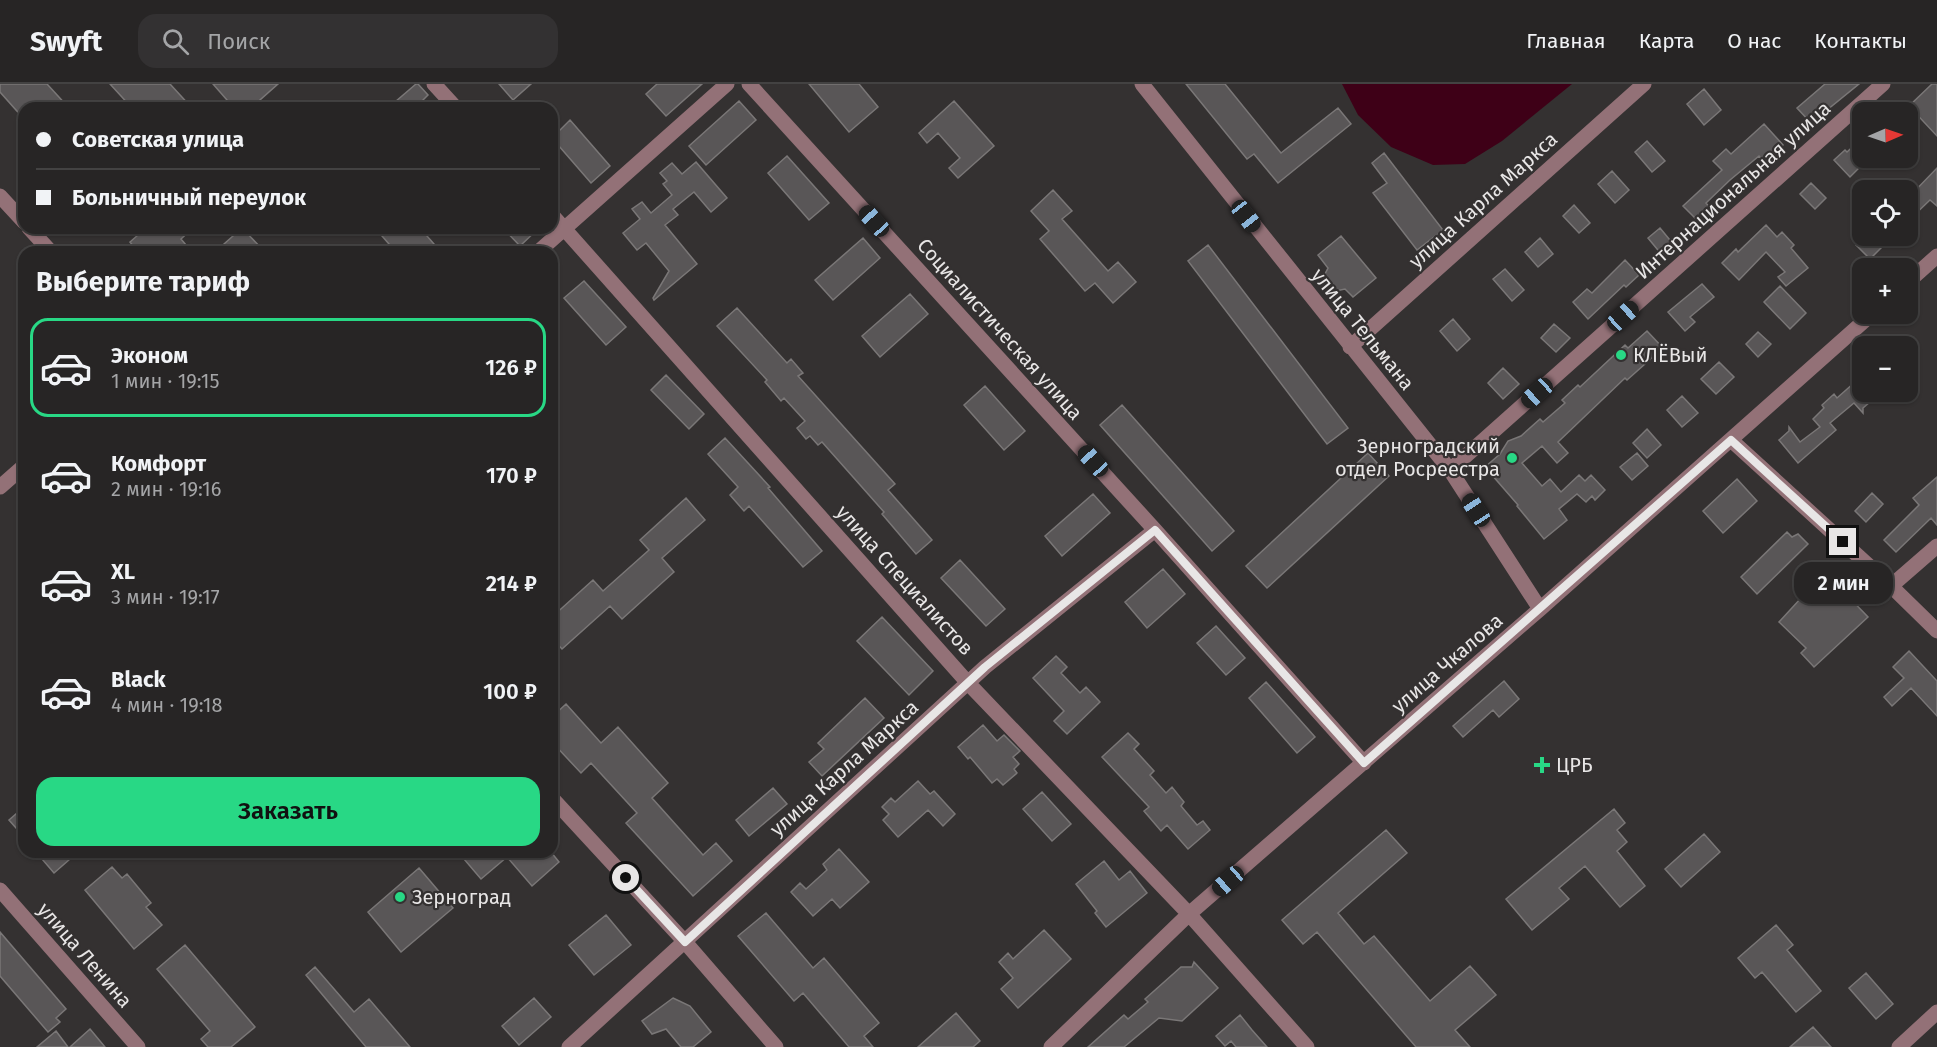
<!DOCTYPE html>
<html lang="ru">
<meta charset="utf-8">
<style>
body{margin:0;font-family:"Fira Sans",sans-serif;background:#333132;color:#f1f3f6;height:100vh;display:flex;flex-direction:column;font-size:22px;white-space:nowrap}
*{box-sizing:border-box;margin:0}
p{font-size:20px;color:#a4a5a7}
.icon{flex:none;width:33px;height:33px;fill:none;stroke:currentColor;stroke-width:2;stroke-linecap:round;stroke-linejoin:round}
.map{position:relative;flex:1;overflow:hidden}
.sheet{position:absolute;left:18px;top:162px;width:540px;height:612px;display:flex;flex-direction:column;background:#272525;border-radius:18px;box-shadow:0 2px 4px #0004,0 0 0 2px #434242}
.sheet>*{flex:none}
.guide{position:absolute;left:18px;top:18px;width:540px;height:132px;border-radius:18px;box-shadow:0 2px 4px #0004,0 0 0 2px #434242;display:grid;align-content:center;height:132px;padding:0 18px;background:#272525}
.needle{width:39px;rotate:88deg}
.tools{position:absolute;left:1852px;top:18px;display:grid;gap:12px}
.tools a{display:grid;place-items:center;width:66px;height:66px;border-radius:12px;background:#272525;box-shadow:0 2px 4px #0004,0 0 0 2px #434242;font-size:30px}
.end{position:absolute;width:27px;height:27px;margin:-14px;border:8px solid #e8e6e6;background:#111;box-shadow:0 0 0 3px #111}
.from{border-radius:50%}
.bubble{position:absolute;height:42px;border-radius:18px;background:#272525;box-shadow:0 2px 4px #0004,0 0 0 2px #434242;font-size:20px;font-weight:600;line-height:42px;text-align:center}
.car{position:absolute;width:18px;height:36px;margin:-18px -9px;border-radius:8px;box-shadow:0 0 4px 2px #0007;background:linear-gradient(#222 24%,#8ab4d8 0 40%,#222 0 76%,#8ab4d8 0 86%,#222 0)}
.guide b{display:flex;align-items:center;gap:21px;height:57px;font-size:22px}
.guide b+b{border-top:2px solid #434242}
.guide i{width:15px;height:15px;background:#f1f3f6}
ul{padding:0;list-style:none}
li{display:flex;align-items:center;gap:18px;height:99px;margin:0 12px 9px;padding:0 6px;border:3px solid transparent;border-radius:18px}
li div{flex:1}
li b{display:block;font-size:22px}
li em{font-style:normal;font-weight:600}
li.selected{border-color:#28d885}
li>.icon{width:54px;height:54px;stroke-width:1.5}
h2{padding:0 18px;font-size:27px;line-height:72px}
.button{display:flex;gap:12px;margin-top:auto;padding:12px 18px}
.button a{flex:1;height:69px;border-radius:18px;background:#28d885;color:#111;font-size:24px;font-weight:600;line-height:69px;text-align:center}
header{display:flex;align-items:center;gap:36px;box-sizing:border-box;height:84px;padding:0 30px;background:#272525;border-bottom:2px solid #434242}
header strong{font-size:28px}
nav{display:flex;gap:33px;margin-inline-start:auto;font-size:21px}
.search{width:420px;height:54px;background:#333132;display:flex;align-items:center;gap:15px;box-sizing:border-box;padding:0 21px;border-radius:18px;color:#a4a5a7;font-size:22px}
.map>svg:first-child{display:block}
</style>
<header>
<strong>Swyft</strong>
<div class="search"><svg class="icon" aria-label="search" viewBox="0 0 24 24"><circle cx="10" cy="10" r="6"/><path d="M15 15l6 6"/></svg>Поиск</div>
<nav><a>Главная</a><a>Карта</a><a>О нас</a><a>Контакты</a></nav>
</header>
<div class="map">
<svg width="1937" height="963" viewBox="0 0 1937 963">
<rect width="100%" height="100%" fill="#343131"/>
<path fill="#3e0017" d="M1342 0H1572L1502 57 1465 80 1433 81 1391 63 1358 31Z"/>
<path fill="#595657" stroke="#7a7777" stroke-width="1.5" d="M0 0H47L69 24H24V35L0 8Z
M110 0H170L192 24H132Z
M213 0H278L251 24H234Z
M416 0H418L428 11 423 16 430 24H388Z
M499 0H531L513 16Z
M657 0H702L666 32 646 10Z
M809 0H859L878 23 849 48Z
M1186 0H1225L1281 69 1338 24 1351 40 1278 99 1254 70 1247 75Z
M1825 0H1859L1811 39 1797 24Z
M1932 0H1937V52L1909 22Z
M1704 5 1721 26 1704 41 1687 20Z
M739 17 756 36 706 81 689 62Z
M954 17 994 62 958 94 949 84 960 74 938 49 927 59 919 49Z
M570 36 610 82 591 99 552 54Z
M1764 40 1783 61 1764 78 1759 72 1730 96 1706 119 1712 126 1699 138 1683 122 1722 86 1713 77 1726 65 1731 70Z
M1863 53V80L1850 93 1834 76 1845 66 1847 68Z
M1647 57 1665 77 1652 88 1635 68Z
M1384 69 1443 146 1417 166 1373 109 1387 99 1372 79Z
M787 72 829 119 809 136 768 89Z
M696 78 727 114 711 128 694 108 673 125 678 131 665 141 697 180 654 216 653 214 669 187 646 159 637 166 623 149 640 135 632 125 642 118 651 129 672 111 663 100 667 97 660 89 672 79 682 90Z
M1937 84V122L1930 116 1908 137V114Z
M1612 87 1629 106 1615 119 1598 100Z
M1811 99 1826 114 1815 125 1800 110Z
M1053 106 1072 127 1062 135 1108 187 1118 178 1136 198 1113 219 1095 199 1085 207 1040 155 1049 147 1031 127Z
M1574 121 1590 139 1579 149 1563 132Z
M1766 141 1777 153 1782 148 1794 161 1791 164 1808 184 1786 202 1778 193 1785 188 1766 168 1739 196 1722 179 1736 165 1738 168Z
M146 144H193L181 155 192 168H138L130 158Z
M242 144 265 168H215Z
M375 144H420L441 168H396Z
M503 144H539L520 162Z
M1660 144 1674 161 1662 171 1648 154Z
M1341 152 1376 194 1353 213 1345 205 1336 207 1324 192 1328 184 1318 171Z
M1866 152H1871L1882 163 1870 175 1856 161Z
M863 154 880 174 833 216 815 196Z
M1540 154 1553 170 1538 183 1525 168Z
M1208 161 1348 344 1327 360 1188 177Z
M1625 176 1639 191 1626 203 1624 201 1588 235 1573 218 1587 205 1592 209Z
M1505 185 1524 206 1512 217 1493 195Z
M584 197 626 243 606 261 564 214Z
M1702 200 1714 213 1690 233 1695 238 1685 247 1668 228Z
M1780 202 1806 229 1790 245 1764 218Z
M910 210 928 230 880 273 862 252Z
M737 224 787 279 791 275 803 289 798 292 895 400 888 406 932 456 916 470 882 430 884 428 822 358 818 361 810 352 806 355 797 344 805 337 784 314 781 317 765 298 767 296 717 242Z
M1453 235 1470 255 1457 267 1440 247Z
M1554 240 1570 254 1556 268 1541 254Z
M1647 247 1663 264 1627 296 1625 294 1558 358 1568 369 1557 379 1542 362 1522 379 1542 402 1550 395 1561 408 1579 391 1585 397 1591 391 1605 406 1595 416 1592 412 1586 418 1577 410 1559 425 1567 436 1544 455 1517 422 1518 421 1485 383 1500 370 1508 357 1521 352 1540 335 1543 338 1565 319 1562 316 1578 301 1580 303 1625 261 1628 264Z
M1758 248 1771 260 1758 273 1746 260Z
M1719 278 1734 293 1716 310 1701 295Z
M1503 284 1519 300 1503 315 1488 299Z
M666 291 704 330 689 345 651 306Z
M1863 291V308H1875L1867 315 1870 318 1863 324V329L1854 319 1830 339 1836 346 1798 379 1779 356 1789 347V343L1800 358 1820 343 1813 335 1824 324 1822 321 1834 310 1837 314Z
M985 302 1025 347 1004 366 964 321Z
M1682 312 1698 329 1682 343 1667 326Z
M1122 321 1234 447 1212 467 1100 341Z
M1647 345 1661 361 1647 374 1633 359Z
M725 354 770 403 768 404 822 467 803 483 749 422 744 427 730 411 738 403 708 370Z
M1368 369 1389 392 1267 504 1246 482Z
M1637 369 1648 382 1632 396 1620 383Z
M1937 393V441L1931 434 1896 468 1884 456 1919 421 1913 414Z
M1737 395 1757 417 1723 449 1703 427Z
M1872 409 1883 420 1866 438 1855 427Z
M1093 410 1110 429 1062 472 1045 452Z
M686 414 705 436 662 474 674 488 622 535 610 522 562 565 552 554V533L593 496 603 507 649 466 640 456Z
M1787 448 1792 453 1798 450 1808 460 1757 510 1741 493Z
M960 476 1005 525 986 542 941 494Z
M1163 485 1185 510 1147 544 1125 518Z
M1825 488 1830 492 1834 488 1845 498 1840 504 1868 533 1814 583 1801 569 1806 564 1779 538Z
M882 533 933 587 909 611 857 557Z
M1216 542 1245 574 1226 591 1197 559Z
M1909 567 1937 597V632L1911 604 1892 622 1884 613 1904 594 1893 583Z
M1056 572 1067 583 1061 589 1080 609 1086 603 1100 618 1067 650 1054 637 1064 627 1033 594Z
M1504 597 1519 615 1499 633 1493 626 1463 653 1453 642Z
M1266 598 1315 653 1297 669 1249 614Z
M865 614 884 634 822 692 809 678 824 665 818 659Z
M566 620 601 659 618 643 668 699 652 714 703 771 716 759 732 777 693 812 626 739 637 729 591 679 581 689 552 658V633Z
M983 641 997 657 1004 651 1020 667 1013 673 1019 680 1014 685 1017 689 1003 701 997 695 992 699 970 673 968 675 958 663Z
M1128 649 1139 660 1134 665 1154 687 1150 691 1166 709 1172 703 1184 718 1181 722 1197 741 1203 737 1210 746 1188 765 1167 741 1161 747 1144 727 1149 723 1102 673Z
M918 697 930 710 934 707 955 730 943 742 928 726 898 753 883 736 889 730 882 723 891 714 895 718Z
M773 704 787 720 749 752 736 736Z
M1042 708 1071 740 1052 757 1023 725Z
M24 723V753L9 736Z
M1614 725 1625 739 1617 746 1627 758 1617 767 1645 802 1620 823 1585 782 1559 804 1569 815 1532 846 1506 815Z
M1386 746 1407 769 1338 829 1364 860 1374 852 1430 917 1470 882 1496 911 1455 946 1470 963H1416L1317 848 1303 860 1282 836Z
M1704 750 1720 768 1681 803 1665 785Z
M839 765 869 798 840 824 832 815 813 832 791 808 800 799 806 805 827 786 823 780Z
M36 768H78L54 789Z
M458 768H551L559 778 532 802 507 773 481 795Z
M1104 777 1119 796 1130 787 1147 809 1106 843 1095 829 1097 827 1076 800Z
M112 783 122 794 127 790 151 819 146 823 162 841 134 865 85 806Z
M419 784 453 824 401 868 368 828Z
M766 829 813 884 824 874 879 939 864 952 873 963H849L803 909 794 917 738 852Z
M606 831 631 861 594 891 569 861Z
M1776 841 1793 861 1787 866 1821 907 1796 928 1762 888 1755 894 1738 874Z
M1044 846 1071 875 1018 924 1001 905 1013 894 999 878 1008 869 1013 875Z
M0 848 66 925 56 934 60 938 48 948 0 892Z
M185 861 255 943 231 963H208L201 955 210 947 157 885Z
M1194 878 1218 904 1182 937 1159 934 1124 963H1088L1124 931 1128 935 1148 918 1145 915 1181 883H1192Z
M315 883 354 928 369 915 410 963H366L306 891Z
M1866 889 1893 920 1876 935 1849 904Z
M534 914 551 933 519 961 502 942Z
M673 914 690 922 711 948 693 963H681L666 945 652 950 642 937Z
M956 929 980 957 973 963H918Z
M1240 931 1252 946 1267 963H1236L1231 957 1225 962 1216 952Z
M1813 943 1831 963H1790Z
M90 945 105 963H70Z
M56 947 68 963H37Z"/>
<g fill="none" stroke-linecap="round" stroke-linejoin="round">
<path stroke="#937177" stroke-width="15" d="M434 0 456 24
M749 0 1155 446 1364 679
M1142 0 1450 386 1540 525
M0 112 24 138
M552 131 968 599 1189 830 1307 963
M29 144 51 168
M538 168 727 0
M1908 198 1937 172
M1350 263 1644 0
M1731 356 1891 502 1937 547
M1450 386 1883 0
M0 403 24 382
M1891 502 1937 462
M552 714 685 858 776 963
M0 806 138 963
M569 963 985 583 1155 446
M1051 963 1189 830 1540 525 1872 230
M1899 963 1937 928"/>
</g>
<g fill="none" stroke-linecap="round" stroke-linejoin="round">
<path stroke="#e8e6e6" stroke-width="8" d="M626 794 685 858 985 583 1155 446 1364 679 1731 356 1843 458"/>
</g>
<g fill="#28d885" stroke="#343131" stroke-width="2">
<circle cx="1621" cy="271" r="6"/>
<circle cx="1512" cy="374" r="6"/>
<path d="M1539 672h6v6h6v6h-6v6h-6v-6h-6v-6h6z"/>
<circle cx="400" cy="813" r="6"/>
</g>
<g text-anchor="middle" stroke-width="4.5" stroke-linejoin="round" paint-order="stroke">
<g font-size="20" fill="#e8e6e6" stroke="#343131">
<text transform="translate(1733 106) rotate(-42)" y="7">Интернациональная улица</text>
<text transform="translate(1483 116) rotate(-42)" y="7">улица Карла Маркса</text>
<text transform="translate(1000 245) rotate(48)" y="7">Социалистическая улица</text>
<text transform="translate(1363 245) rotate(51)" y="7">улица Тельмана</text>
<text transform="translate(905 496) rotate(48)" y="7">улица Специалистов</text>
<text transform="translate(1447 579) rotate(-41)" y="7">улица Чкалова</text>
<text transform="translate(844 684) rotate(-42)" y="7">улица Карла Маркса</text>
<text transform="translate(85 871) rotate(49)" y="7">улица Ленина</text>
</g>
<g font-size="20" fill="#e8e6e6" stroke="#343131" text-anchor="start">
<text x="1633" y="278">КЛЁВый</text>
<text x="1500" y="369" text-anchor="end">Зерноградский<tspan x="1500" dy="23">отдел Росреестра</tspan></text>
<text x="1556" y="688">ЦРБ</text>
<text x="412" y="820">Зерноград</text>
</g>
</g>
</svg>
<div class="tools">
<a><svg class="needle" viewBox="-14 -14 28 28"><path d="M0-13l5 13h-10z" fill="#e53935"/><path d="M0 13l5-13h-10z" fill="#a4a5a7"/></svg></a>
<a><svg class="icon" aria-label="locate" viewBox="0 0 24 24"><circle cx="12" cy="12" r="6"/><path d="M12 2v4M12 18v4M2 12h4M18 12h4"/></svg></a>
<a>+</a>
<a>−</a>
</div>
<i class="end from" style="left:626px;top:794px"></i>
<i class="end" style="left:1843px;top:458px"></i>
<div class="bubble" style="left:1794px;top:478px;width:99px">2 мин</div>
<i class="car" style="left:1246px;top:132px;rotate:142deg"></i>
<i class="car" style="left:874px;top:137px;rotate:318deg"></i>
<i class="car" style="left:1623px;top:232px;rotate:48deg"></i>
<i class="car" style="left:1537px;top:309px;rotate:228deg"></i>
<i class="car" style="left:1093px;top:377px;rotate:318deg"></i>
<i class="car" style="left:1476px;top:426px;rotate:327deg"></i>
<i class="car" style="left:1228px;top:797px;rotate:229deg"></i>
<div class="guide">
<b><i class="from"></i>Советская улица</b>
<b><i></i>Больничный переулок</b>
</div>
<section class="sheet">
<h2>Выберите тариф</h2>
<ul>
<li class="selected"><svg class="icon" aria-label="car" viewBox="0 0 24 24"><path d="M5 17H2v-5l4-1 3-4h7l3 4 3 1v5h-3M9 17h6M6 11h13"/><circle cx="7" cy="17" r="2"/><circle cx="17" cy="17" r="2"/></svg><div><b>Эконом</b><p>1 мин · 19:15</p></div><em>126 ₽</em></li>
<li><svg class="icon" aria-label="car" viewBox="0 0 24 24"><path d="M5 17H2v-5l4-1 3-4h7l3 4 3 1v5h-3M9 17h6M6 11h13"/><circle cx="7" cy="17" r="2"/><circle cx="17" cy="17" r="2"/></svg><div><b>Комфорт</b><p>2 мин · 19:16</p></div><em>170 ₽</em></li>
<li><svg class="icon" aria-label="car" viewBox="0 0 24 24"><path d="M5 17H2v-5l4-1 3-4h7l3 4 3 1v5h-3M9 17h6M6 11h13"/><circle cx="7" cy="17" r="2"/><circle cx="17" cy="17" r="2"/></svg><div><b>XL</b><p>3 мин · 19:17</p></div><em>214 ₽</em></li>
<li><svg class="icon" aria-label="car" viewBox="0 0 24 24"><path d="M5 17H2v-5l4-1 3-4h7l3 4 3 1v5h-3M9 17h6M6 11h13"/><circle cx="7" cy="17" r="2"/><circle cx="17" cy="17" r="2"/></svg><div><b>Black</b><p>4 мин · 19:18</p></div><em>100 ₽</em></li>
</ul>
<div class="button"><a>Заказать</a></div>
</section>
</div>
